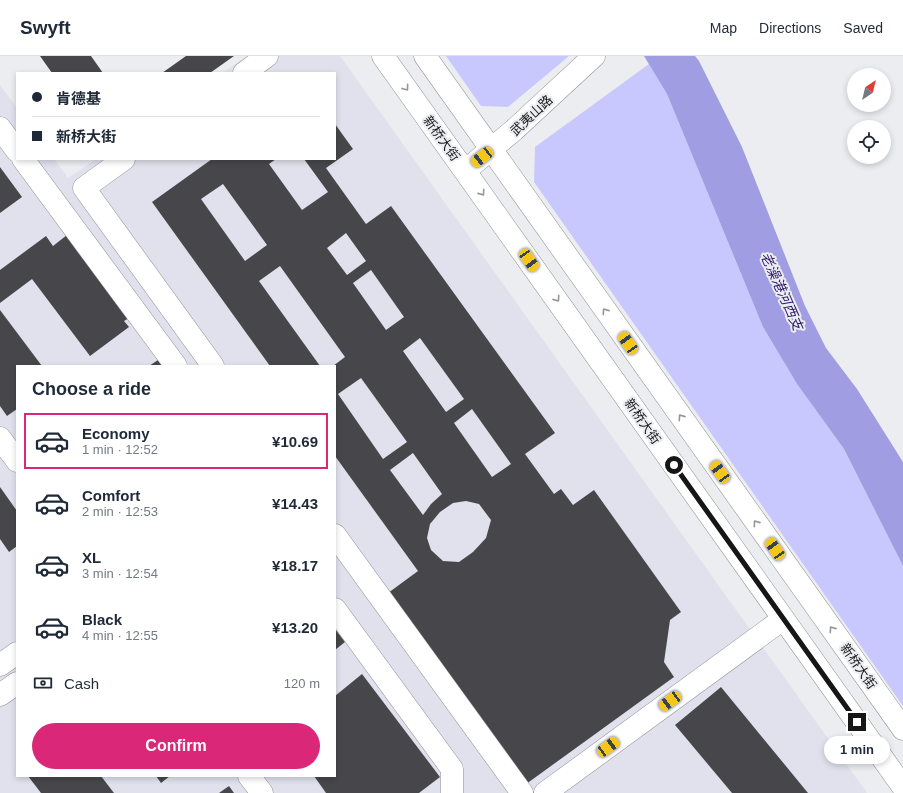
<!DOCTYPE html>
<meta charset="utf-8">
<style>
body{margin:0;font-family:Helvetica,"Noto Sans SC",sans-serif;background:#f6f6f7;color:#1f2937;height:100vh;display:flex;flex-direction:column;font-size:15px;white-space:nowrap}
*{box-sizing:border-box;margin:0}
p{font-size:13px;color:#747a83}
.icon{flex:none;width:22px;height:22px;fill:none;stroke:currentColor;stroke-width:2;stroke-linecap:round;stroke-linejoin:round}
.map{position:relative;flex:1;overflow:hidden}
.details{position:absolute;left:16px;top:309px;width:320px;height:412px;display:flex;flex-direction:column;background:#fff;border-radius:0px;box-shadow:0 2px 6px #0003}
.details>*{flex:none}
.hud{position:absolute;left:16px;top:16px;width:320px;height:88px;border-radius:0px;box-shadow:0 2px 6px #0003;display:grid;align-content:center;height:88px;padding:0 16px;background:#fff}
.needle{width:26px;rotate:35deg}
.fabs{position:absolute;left:847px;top:12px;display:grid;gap:8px}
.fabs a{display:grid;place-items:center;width:44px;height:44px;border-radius:50%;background:#fff;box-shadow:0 2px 6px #0003;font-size:20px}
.end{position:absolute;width:18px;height:18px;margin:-9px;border:5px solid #161617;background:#fff;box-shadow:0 0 0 2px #fff}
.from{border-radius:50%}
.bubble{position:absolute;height:28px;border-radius:14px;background:#fff;box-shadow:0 2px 6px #0003;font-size:13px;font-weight:800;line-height:28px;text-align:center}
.car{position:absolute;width:12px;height:24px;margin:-12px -6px;border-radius:5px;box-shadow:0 0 3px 1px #0007;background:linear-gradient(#f5c518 24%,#345 0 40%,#f5c518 0 76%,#345 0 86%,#f5c518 0)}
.hud b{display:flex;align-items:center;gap:14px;height:38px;font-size:15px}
.hud b+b{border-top:1px solid #e0e1e3}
.hud i{width:10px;height:10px;background:#1f2937}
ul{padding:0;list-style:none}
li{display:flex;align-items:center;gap:12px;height:56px;margin:0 8px 6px;padding:0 8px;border:2px solid transparent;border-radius:0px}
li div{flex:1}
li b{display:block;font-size:15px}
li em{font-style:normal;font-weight:800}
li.current{border-color:#db2777}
li>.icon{width:36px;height:36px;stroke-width:1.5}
h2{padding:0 16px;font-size:18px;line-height:48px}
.pay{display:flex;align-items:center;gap:10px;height:44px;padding:0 16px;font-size:15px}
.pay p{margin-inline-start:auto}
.primary-button{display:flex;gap:8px;margin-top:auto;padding:8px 16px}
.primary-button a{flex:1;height:46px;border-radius:24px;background:#db2777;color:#fff;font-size:16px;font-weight:800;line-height:46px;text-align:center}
header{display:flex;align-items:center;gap:24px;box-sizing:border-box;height:56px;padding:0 20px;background:#fff;border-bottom:1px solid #e0e1e3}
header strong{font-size:19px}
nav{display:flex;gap:22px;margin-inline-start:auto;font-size:14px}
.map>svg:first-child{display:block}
</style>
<header>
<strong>Swyft</strong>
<nav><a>Map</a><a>Directions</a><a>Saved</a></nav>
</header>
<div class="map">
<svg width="903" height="737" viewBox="0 0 903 737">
<rect width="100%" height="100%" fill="#ecedf1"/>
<path fill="#e1e1ed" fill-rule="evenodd" d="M247 0H340L867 737H0V29L17 52V103H54L68 122 96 103H335V17H222ZM17 310H335V720H17Z"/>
<path fill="#c9c8fe" d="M446 0H569L508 51 481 50Z
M649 8 667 38 763 271 797 328 844 393 903 510V650L534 126 535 91Z"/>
<path fill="#a19de2" d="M644 0H695L699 5 742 91 805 250 826 292 857 333 903 406V510L844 393 797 328 763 271 667 38Z"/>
<path fill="#47474b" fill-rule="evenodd" d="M40 0H91L103 17H52Z
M186 0H234L210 17H162Z
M335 68 353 93 326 112 366 168 391 150 555 377 525 398 554 438 561 433 573 449 594 434 681 556 670 564 664 606 674 621 522 731 384 540 418 515 335 400V310H333L345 301 280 210 259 225 320 310H270L152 146 212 103H276L269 108 302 154 328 136 304 103H335ZM223 128 267 189 245 205 201 143ZM346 177 366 205 347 219 327 192ZM371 214 404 261 386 274 353 227ZM420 282 464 343 446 356 403 295ZM361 322 407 386 383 403 338 338ZM472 353 511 408 492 421 454 367ZM413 397 442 438 431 448 423 459 390 414ZM466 445 479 448 491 464 486 482 473 496 459 506 443 505 431 494 427 482 430 468 440 456 453 447Z
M0 111 22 141 0 157Z
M67 179 129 262 124 265 129 271 90 300 32 223 0 247V214L46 180 53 190Z
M0 254 42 310H17V353L7 360 0 350Z
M158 304 162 310H149Z
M0 431 17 455V490L9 496 0 483Z
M335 573 345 586 335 594Z
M362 618 440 721 419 737H326L314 720H335V640Z
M721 631 808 737H732L675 669Z
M28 720H101L114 737H41Z
M156 720H170L161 727Z
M229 730 234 737H219Z"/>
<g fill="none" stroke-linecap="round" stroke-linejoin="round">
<defs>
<path id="minor" d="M383 0 903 731
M425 0 903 673
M244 17 267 0
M0 72 17 95
M23 103 176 310
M124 103 84 132 213 310
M466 114 514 74 594 0
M0 382 17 405
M335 479 522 737
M335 553 452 713V737
M0 609 17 597
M0 639 17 627
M249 720 262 737
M545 737 783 563"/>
</defs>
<use href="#minor" stroke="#909094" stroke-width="23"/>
<use href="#minor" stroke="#fff" stroke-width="22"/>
</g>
<defs><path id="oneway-chevron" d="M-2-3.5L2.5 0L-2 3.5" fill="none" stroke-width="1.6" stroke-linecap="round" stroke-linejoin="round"/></defs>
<g stroke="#969697">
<use href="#oneway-chevron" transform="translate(406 32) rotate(54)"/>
<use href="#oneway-chevron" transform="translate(482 137) rotate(55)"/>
<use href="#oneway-chevron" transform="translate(557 243) rotate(55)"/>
<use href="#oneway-chevron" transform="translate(605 255) rotate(-125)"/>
<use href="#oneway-chevron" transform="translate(681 361) rotate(-125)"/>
<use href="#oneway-chevron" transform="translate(756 467) rotate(-125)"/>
<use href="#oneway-chevron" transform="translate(832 573) rotate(-125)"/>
</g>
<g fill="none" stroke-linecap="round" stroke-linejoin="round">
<path stroke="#161617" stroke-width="5" d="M674 409 857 666"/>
</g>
<g text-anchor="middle" stroke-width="4" stroke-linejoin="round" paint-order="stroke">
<g font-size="13" fill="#161617" stroke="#ecedf1">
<text transform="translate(531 59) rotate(-43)" y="5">武夷山路</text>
<text transform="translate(442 82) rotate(54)" y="5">新桥大街</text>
<text transform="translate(643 365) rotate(55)" y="5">新桥大街</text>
<text transform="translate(859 610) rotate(55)" y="5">新桥大街</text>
</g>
<g font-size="14" font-style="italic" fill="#2d1b6b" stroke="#ecedf1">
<text transform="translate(782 235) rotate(66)" y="5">老澡港河西支</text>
</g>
</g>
</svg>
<div class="fabs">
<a><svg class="needle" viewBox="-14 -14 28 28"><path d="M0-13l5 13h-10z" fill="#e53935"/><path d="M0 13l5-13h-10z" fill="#747a83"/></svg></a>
<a><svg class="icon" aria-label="locate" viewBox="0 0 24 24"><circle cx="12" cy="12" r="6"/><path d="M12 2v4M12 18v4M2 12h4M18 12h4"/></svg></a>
</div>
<i class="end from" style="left:674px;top:409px"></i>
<i class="end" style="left:857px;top:666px"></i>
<div class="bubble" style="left:824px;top:680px;width:66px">1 min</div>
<i class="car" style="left:482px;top:101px;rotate:232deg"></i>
<i class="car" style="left:529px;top:204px;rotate:145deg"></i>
<i class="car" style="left:628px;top:287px;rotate:325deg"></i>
<i class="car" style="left:720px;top:416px;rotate:324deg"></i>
<i class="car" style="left:775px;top:493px;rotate:325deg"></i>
<i class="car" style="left:670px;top:645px;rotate:234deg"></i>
<i class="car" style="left:608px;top:691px;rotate:54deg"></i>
<div class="hud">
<b><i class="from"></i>肯德基</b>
<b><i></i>新桥大街</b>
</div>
<section class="details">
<h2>Choose a ride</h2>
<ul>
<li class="current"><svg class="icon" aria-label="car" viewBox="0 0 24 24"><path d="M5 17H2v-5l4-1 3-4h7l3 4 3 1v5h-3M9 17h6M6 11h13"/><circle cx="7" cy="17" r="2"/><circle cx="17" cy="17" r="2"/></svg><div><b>Economy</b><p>1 min · 12:52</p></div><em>¥10.69</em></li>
<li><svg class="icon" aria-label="car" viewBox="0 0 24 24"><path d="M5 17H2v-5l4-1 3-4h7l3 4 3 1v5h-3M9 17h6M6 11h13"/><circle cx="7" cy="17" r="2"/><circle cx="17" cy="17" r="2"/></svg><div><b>Comfort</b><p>2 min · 12:53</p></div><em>¥14.43</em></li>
<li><svg class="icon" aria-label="car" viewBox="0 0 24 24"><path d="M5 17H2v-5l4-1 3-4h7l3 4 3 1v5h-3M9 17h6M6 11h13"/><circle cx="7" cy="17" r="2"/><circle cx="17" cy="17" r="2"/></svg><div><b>XL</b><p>3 min · 12:54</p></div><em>¥18.17</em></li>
<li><svg class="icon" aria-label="car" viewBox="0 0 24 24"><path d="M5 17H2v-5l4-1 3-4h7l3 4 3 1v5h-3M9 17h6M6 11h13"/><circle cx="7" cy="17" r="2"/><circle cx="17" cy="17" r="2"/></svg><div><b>Black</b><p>4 min · 12:55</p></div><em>¥13.20</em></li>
</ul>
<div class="pay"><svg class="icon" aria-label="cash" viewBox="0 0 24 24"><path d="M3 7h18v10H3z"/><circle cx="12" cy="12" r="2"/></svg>Cash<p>120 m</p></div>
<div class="primary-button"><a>Confirm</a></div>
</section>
</div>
